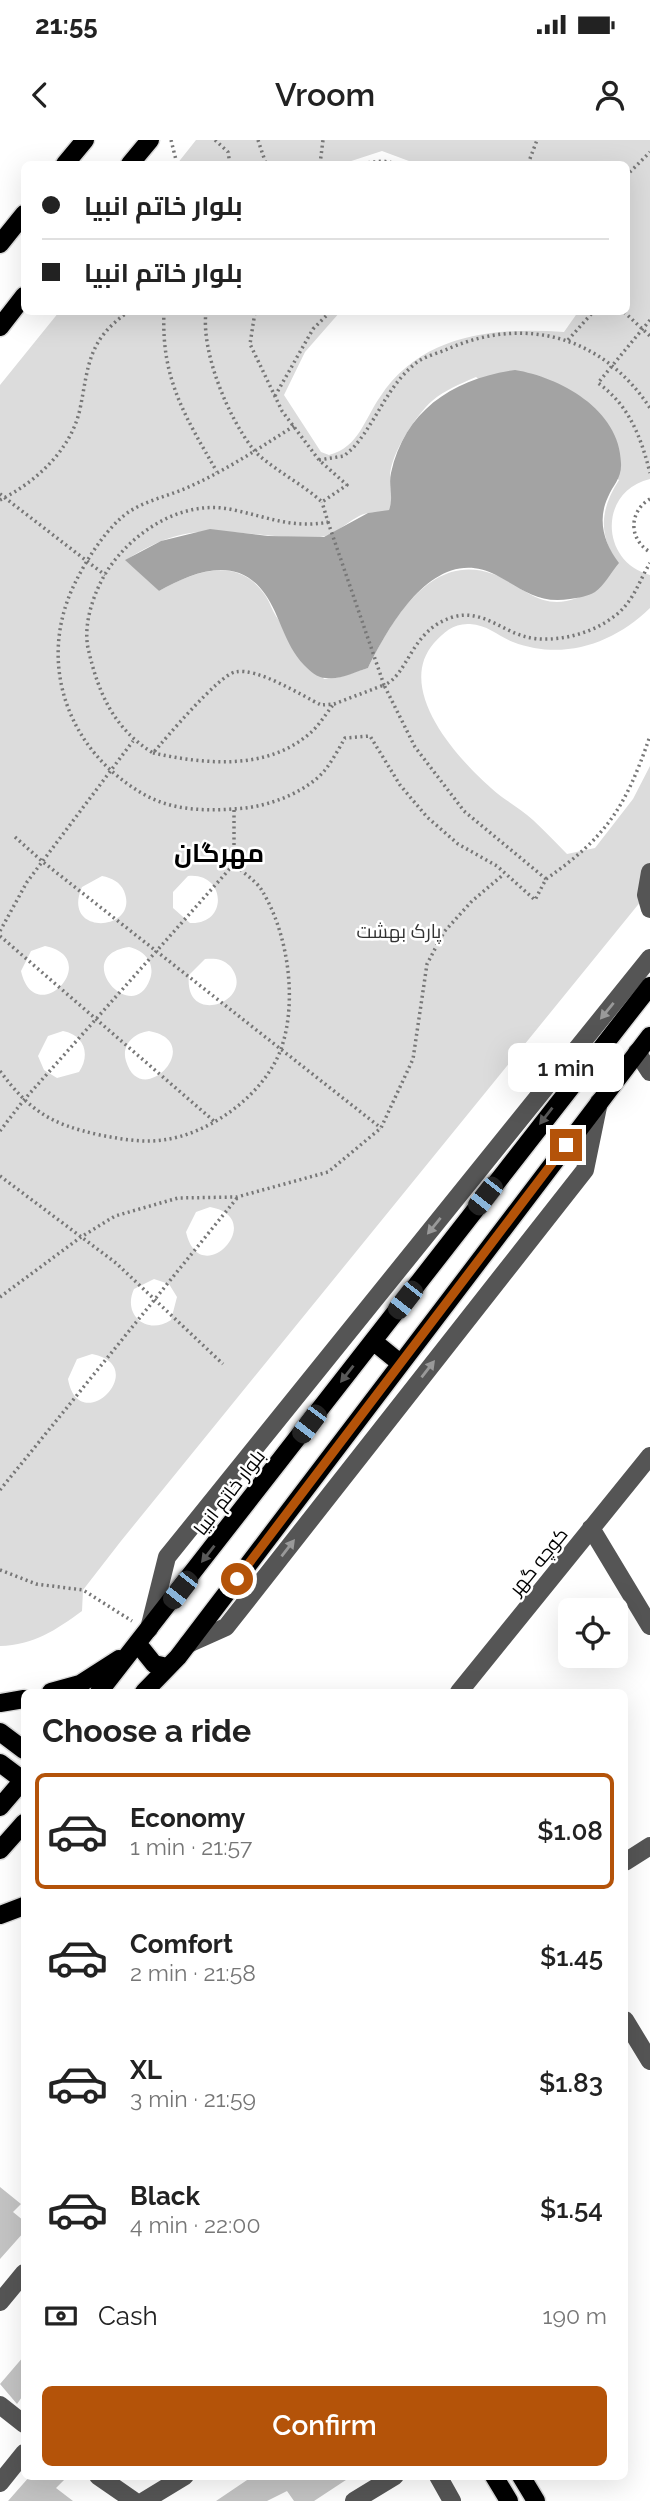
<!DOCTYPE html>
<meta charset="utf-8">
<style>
body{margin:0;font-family:Raleway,Cairo,sans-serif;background:#f2f2f2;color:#222;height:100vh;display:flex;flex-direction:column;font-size:26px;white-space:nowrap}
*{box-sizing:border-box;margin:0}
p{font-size:23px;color:#767676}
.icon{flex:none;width:38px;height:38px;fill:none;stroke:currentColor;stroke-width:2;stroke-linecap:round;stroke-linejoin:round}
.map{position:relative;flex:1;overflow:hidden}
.details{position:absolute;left:21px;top:1549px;width:607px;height:791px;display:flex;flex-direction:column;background:#fff;border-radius:10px;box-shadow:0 7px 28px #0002}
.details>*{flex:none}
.hud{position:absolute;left:21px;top:21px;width:609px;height:154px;border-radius:10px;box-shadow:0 7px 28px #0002;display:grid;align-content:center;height:154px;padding:0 21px;background:#fff}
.fabs{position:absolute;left:558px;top:1458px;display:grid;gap:14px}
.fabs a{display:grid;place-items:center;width:70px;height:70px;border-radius:10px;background:#fff;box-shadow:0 7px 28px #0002;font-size:35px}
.end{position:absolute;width:32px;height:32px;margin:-16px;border:9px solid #b45309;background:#fff;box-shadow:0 0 0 4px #fff}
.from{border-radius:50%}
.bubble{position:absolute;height:49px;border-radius:10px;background:#fff;box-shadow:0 7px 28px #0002;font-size:23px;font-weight:600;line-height:49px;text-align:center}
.car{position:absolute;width:21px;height:42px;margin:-21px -10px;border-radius:9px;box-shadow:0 0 5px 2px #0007;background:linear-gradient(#222 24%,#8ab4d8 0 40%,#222 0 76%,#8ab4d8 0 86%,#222 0)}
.hud b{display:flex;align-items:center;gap:24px;height:66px;font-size:26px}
.hud b+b{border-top:2px solid #e0e0e0}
.hud i{width:18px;height:18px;background:#222}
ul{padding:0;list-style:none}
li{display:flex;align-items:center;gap:21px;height:116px;margin:0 14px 10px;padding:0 7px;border:4px solid transparent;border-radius:10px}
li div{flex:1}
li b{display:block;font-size:26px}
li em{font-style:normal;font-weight:600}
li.active{border-color:#b45309}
li>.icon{width:63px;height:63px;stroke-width:1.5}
h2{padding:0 21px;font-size:32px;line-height:84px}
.pay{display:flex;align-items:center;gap:18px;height:77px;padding:0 21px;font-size:26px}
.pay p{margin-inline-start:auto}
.primary-button{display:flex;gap:14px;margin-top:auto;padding:14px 21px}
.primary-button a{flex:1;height:80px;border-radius:10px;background:#b45309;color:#fff;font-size:28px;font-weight:600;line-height:80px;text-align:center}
.status{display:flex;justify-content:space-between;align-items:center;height:49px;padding:0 35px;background:#fff;direction:ltr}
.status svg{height:19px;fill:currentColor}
header{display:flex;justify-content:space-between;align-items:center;height:91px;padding:0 21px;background:#fff;font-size:32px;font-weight:600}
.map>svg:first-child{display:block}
</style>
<div class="status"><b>21:55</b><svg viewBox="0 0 49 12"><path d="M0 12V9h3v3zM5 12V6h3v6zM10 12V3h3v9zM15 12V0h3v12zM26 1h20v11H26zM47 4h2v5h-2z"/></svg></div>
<header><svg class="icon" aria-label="back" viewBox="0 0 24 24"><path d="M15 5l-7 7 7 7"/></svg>Vroom<svg class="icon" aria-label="person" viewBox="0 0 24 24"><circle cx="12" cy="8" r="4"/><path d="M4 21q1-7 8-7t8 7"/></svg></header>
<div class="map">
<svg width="650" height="2361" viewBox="0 0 650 2361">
<rect width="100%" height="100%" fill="#fff"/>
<path fill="#dcdcdc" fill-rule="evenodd" d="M196 0H650V339C598 351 600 422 650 435V468C613 504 563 521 513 502 498 496 488 485 470 484 454 483 444 492 434 503 394 549 458 619 491 648 504 660 520 668 533 680 545 691 556 703 567 714L595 708 633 659 650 626V750L121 1401 83 1450 82 1471C56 1490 34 1505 0 1506V245L59 172H340L305 212 284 255 321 312 329 315C359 307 364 280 380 257 421 194 495 187 564 192L578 172H626V24H417L382 11 342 24H177ZM476 237 619 340C600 369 598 395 618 423 607 433 592 452 577 458 539 472 524 445 493 434 430 411 391 482 368 528L340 537 324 539C309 519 292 499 278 479 272 471 270 462 265 455 237 414 193 432 159 451L126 420C201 370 241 401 320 397 337 396 351 376 368 373 376 372 381 373 389 370 394 357 390 351 390 338 389 316 416 275 432 261 445 250 460 244 476 237ZM102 736C112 738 120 742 124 751 141 792 60 797 82 747ZM188 736C226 732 229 785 190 783L173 768V752ZM45 806C105 818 35 892 21 831L31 811ZM129 807C143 810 156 822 150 839 133 888 69 816 129 807ZM205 819C215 818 223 819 230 826 259 861 183 889 189 835ZM63 891C84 895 91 914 79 932L57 938 44 930 38 916 48 896ZM149 891C208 902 141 972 126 921 121 905 134 893 149 891ZM210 1067C270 1078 200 1153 186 1092L196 1072ZM154 1139 169 1144 177 1157 171 1180C147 1196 122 1175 134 1149ZM92 1214C153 1226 79 1300 68 1239L77 1219Z"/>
<path fill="#a3a3a3" d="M515 230C559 237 620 269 621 323 622 338 613 345 608 357 597 380 604 404 619 423 612 431 604 446 595 452 588 456 578 458 570 459 537 464 523 449 496 435 435 403 390 484 368 528 355 532 340 540 326 538 317 538 310 531 304 525 284 504 281 477 265 454 237 414 193 432 159 451L125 420 161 401 210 389 268 396 324 397 368 373 389 370C394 356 388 346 391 333 405 270 453 239 515 230Z"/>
<path fill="#c4c4c4" d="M0 2047 21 2064 13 2072 24 2081V2092L0 2119Z
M24 2216V2254L17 2264 0 2244Z
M30 2336H68L56 2348 73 2361H8Z
M253 2336H352L314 2361H294L287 2351 267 2361H216Z"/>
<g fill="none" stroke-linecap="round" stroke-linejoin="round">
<defs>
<path id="major" d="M65 24 85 0
M130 24 150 0
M0 104 24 74
M0 187 24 156
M373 1201 400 1223
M138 1504 154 1524 167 1527
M51 1552 80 1544 119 1519
M99 1552 650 846
M144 1552 178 1517 650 896
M0 1563 24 1559
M0 1592 24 1610
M0 1623 24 1641
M0 1667 24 1639
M0 1710 24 1683
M0 1775 24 1766
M494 2336 509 2361
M521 2336 536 2361"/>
</defs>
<use href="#major" stroke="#dbdbdb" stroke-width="21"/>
<path stroke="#777" stroke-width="3.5" stroke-dasharray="2 3.5" stroke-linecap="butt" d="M171 0 177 24
M215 0 228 12 230 24
M258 0 266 24
M320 24 323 0
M357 24 383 21 398 24
M528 24 537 0
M626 36 650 12
M164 172C161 239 185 276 217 332
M206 172C201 212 228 277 253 309 267 326 303 344 322 362L347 345 319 320 282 271 250 204 255 172
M624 172 650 196
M650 180 598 243C629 265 641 297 650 333
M568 200 593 172
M275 256 313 189 330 172
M294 286C261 307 228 329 193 345 169 357 141 360 121 378 102 395 86 421 75 443 35 524 69 614 147 656 177 672 212 671 245 668 272 665 308 651 325 630 333 620 339 608 345 598L370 596 400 645 427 677 458 704 497 726 535 760 546 739 464 671 415 607 384 545 334 564 321 565C301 555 257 527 235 532 219 535 166 598 153 613 113 588 98 552 88 508 83 483 94 452 107 431 133 391 184 358 234 370 267 377 294 389 328 382L322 362
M319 320 344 316 353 308C377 281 387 246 416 223 425 216 439 213 450 208 528 175 604 198 650 268
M0 354 105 435
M650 359C629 371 628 399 650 412
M0 360C36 342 71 310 80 269 89 225 87 201 128 172
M328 382 384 545C409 535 410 490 453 477 480 469 500 489 523 496 556 506 605 491 626 465 636 453 642 436 650 423
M153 613C204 624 266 631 309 594 318 587 325 575 333 565
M15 697 43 722 381 988
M546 739C607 697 626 666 650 596
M0 791 27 742 133 601
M0 796 215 982
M0 931C30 971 50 984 100 995 121 999 142 1003 163 1000 210 994 264 955 281 909 298 861 288 792 261 749 255 740 242 732 234 724
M0 991 23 961 234 724V669
M0 1036 116 1123 223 1224
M0 1157 81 1097 115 1076 178 1058 237 1057 328 1032 381 988 413 919 427 824 444 792 472 761 504 734
M0 1350 237 1058
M0 1430 36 1444 83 1450 132 1481"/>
<path stroke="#555" stroke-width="18" d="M650 732 646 755 650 769
M637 912 650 932
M591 1388 650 1486
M149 1489 167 1417 650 818
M188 1504 226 1487 585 1030 599 962
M459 1552 650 1316
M625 1722 650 1706
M625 1880 650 1921
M0 2162 24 2133
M0 2265 24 2284
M98 2336 134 2361
M438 2336 452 2361
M0 2343 24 2313
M144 2361 185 2336
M354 2361 395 2336"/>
<use href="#major" stroke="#000" stroke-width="18"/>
</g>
<defs><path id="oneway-solid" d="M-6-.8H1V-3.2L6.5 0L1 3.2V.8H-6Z" transform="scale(1.75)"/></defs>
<g fill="#999">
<use href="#oneway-solid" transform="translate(607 871) rotate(129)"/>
<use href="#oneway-solid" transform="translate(434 1086) rotate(129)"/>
<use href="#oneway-solid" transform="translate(428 1229) rotate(-52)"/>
<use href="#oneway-solid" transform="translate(288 1408) rotate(-52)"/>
</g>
<g fill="#595959">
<use href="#oneway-solid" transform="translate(546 976) rotate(128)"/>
<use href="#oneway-solid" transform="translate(347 1234) rotate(128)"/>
<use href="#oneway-solid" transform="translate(208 1414) rotate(128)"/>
</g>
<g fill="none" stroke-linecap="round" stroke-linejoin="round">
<path stroke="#b45309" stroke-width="9" d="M237 1439 566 1005"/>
</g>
<g text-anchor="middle" stroke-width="5" stroke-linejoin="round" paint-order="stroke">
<g font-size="19" fill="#333" stroke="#fff">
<text x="399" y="798">پارک بهشت</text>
</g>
<g font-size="19" fill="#000" stroke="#fff">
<text transform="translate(229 1352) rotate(-52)" y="7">بلوار خاتم انبیا</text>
<text transform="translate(538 1421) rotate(-51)" y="7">کوچه گهر</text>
</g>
<g font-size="26" font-weight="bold" fill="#000" stroke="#fff">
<text x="219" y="722">مهرگان</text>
</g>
</g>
</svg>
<div class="fabs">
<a><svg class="icon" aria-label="locate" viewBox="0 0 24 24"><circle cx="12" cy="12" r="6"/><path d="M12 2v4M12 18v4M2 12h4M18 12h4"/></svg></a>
</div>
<i class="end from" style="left:237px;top:1439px"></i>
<i class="end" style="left:566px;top:1005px"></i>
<div class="bubble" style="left:508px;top:903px;width:116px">1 min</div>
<i class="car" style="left:485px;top:1056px;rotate:218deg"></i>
<i class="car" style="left:405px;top:1160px;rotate:218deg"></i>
<i class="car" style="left:309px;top:1284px;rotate:217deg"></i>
<i class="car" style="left:180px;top:1450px;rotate:218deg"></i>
<div class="hud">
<b><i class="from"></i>بلوار خاتم انبیا</b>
<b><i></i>بلوار خاتم انبیا</b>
</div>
<section class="details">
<h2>Choose a ride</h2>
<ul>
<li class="active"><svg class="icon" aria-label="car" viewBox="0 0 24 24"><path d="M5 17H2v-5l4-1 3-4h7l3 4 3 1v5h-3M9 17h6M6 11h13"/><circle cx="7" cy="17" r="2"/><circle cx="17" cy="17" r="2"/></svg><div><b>Economy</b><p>1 min · 21:57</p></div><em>$1.08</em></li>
<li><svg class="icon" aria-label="car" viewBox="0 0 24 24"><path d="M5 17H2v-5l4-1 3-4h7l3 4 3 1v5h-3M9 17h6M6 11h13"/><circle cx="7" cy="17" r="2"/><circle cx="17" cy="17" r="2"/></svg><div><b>Comfort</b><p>2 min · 21:58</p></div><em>$1.45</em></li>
<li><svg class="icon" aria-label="car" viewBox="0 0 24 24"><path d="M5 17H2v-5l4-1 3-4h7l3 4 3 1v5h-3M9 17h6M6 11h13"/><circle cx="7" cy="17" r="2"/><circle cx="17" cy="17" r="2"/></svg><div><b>XL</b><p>3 min · 21:59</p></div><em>$1.83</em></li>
<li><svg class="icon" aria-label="car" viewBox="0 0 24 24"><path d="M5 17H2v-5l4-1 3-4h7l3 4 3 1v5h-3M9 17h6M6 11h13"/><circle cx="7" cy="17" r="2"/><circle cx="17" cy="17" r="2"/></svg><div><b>Black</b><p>4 min · 22:00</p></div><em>$1.54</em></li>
</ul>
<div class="pay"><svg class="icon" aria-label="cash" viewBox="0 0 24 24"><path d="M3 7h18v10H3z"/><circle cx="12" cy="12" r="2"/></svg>Cash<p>190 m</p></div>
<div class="primary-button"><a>Confirm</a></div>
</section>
</div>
